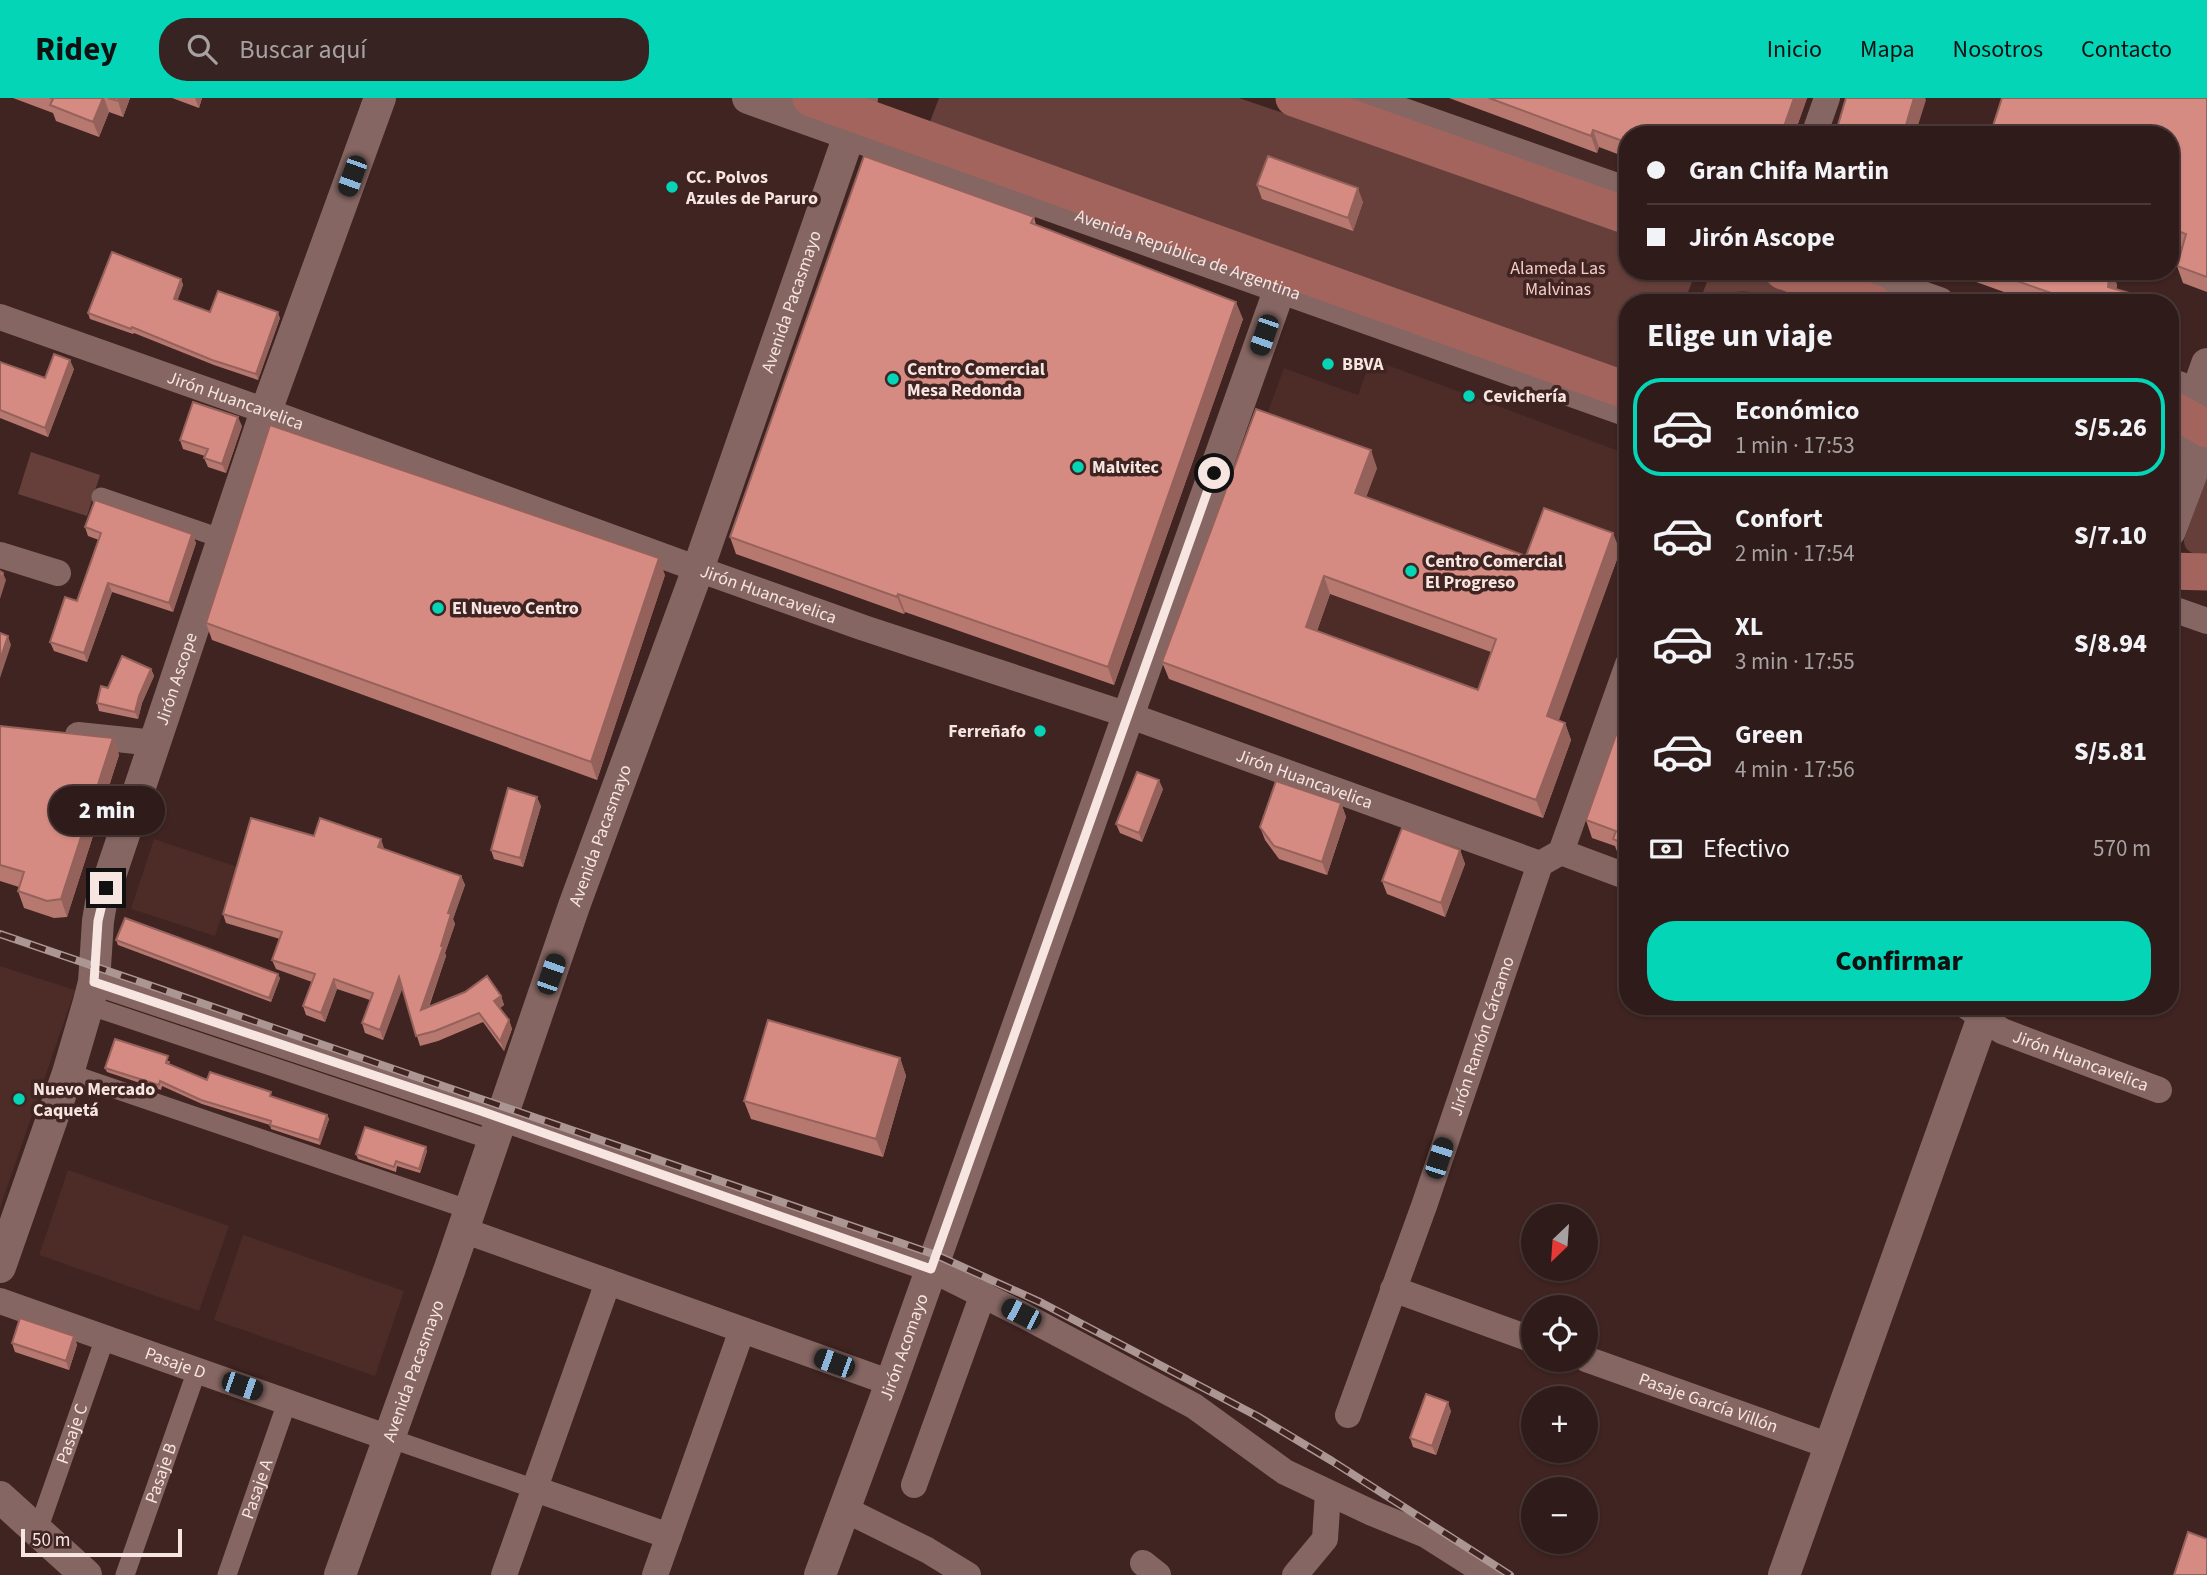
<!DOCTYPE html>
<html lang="es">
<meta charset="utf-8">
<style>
body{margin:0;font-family:"Source Sans 3",sans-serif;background:#372422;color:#f1f3f6;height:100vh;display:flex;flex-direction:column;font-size:26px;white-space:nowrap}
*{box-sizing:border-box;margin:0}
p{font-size:23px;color:#a7a1a2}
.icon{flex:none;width:38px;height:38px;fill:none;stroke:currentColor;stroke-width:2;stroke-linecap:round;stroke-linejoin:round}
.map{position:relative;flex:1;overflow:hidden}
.side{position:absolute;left:1619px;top:196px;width:560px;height:721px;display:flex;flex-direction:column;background:#2f1b19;border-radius:28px;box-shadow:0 2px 5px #0004,0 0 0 2px #4a3938}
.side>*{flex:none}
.hud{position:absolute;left:1619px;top:28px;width:560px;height:154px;border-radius:28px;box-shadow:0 2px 5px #0004,0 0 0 2px #4a3938;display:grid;align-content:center;height:154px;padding:0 28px;background:#2f1b19}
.needle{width:46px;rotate:205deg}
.buttons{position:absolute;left:1521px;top:1106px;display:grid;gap:14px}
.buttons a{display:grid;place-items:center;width:77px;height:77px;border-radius:50%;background:#2f1b19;box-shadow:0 2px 5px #0004,0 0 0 2px #4a3938;font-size:35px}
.scale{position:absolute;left:21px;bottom:18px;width:161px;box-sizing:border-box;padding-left:7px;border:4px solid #f7e5e2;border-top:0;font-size:19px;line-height:24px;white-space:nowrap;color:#f7e5e2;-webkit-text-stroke:5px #3f2421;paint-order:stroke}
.end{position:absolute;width:32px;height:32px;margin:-16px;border:9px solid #f7e5e2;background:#111;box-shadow:0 0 0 4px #111}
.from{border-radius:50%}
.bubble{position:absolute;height:49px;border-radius:24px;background:#2f1b19;box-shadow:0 2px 5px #0004,0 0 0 2px #4a3938;font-size:23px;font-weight:800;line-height:49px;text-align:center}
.car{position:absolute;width:21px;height:42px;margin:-21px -10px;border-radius:9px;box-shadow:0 0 5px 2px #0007;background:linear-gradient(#222 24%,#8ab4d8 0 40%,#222 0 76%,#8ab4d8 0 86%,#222 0)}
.hud b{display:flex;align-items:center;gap:24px;height:66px;font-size:26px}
.hud b+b{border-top:2px solid #4a3938}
.hud i{width:18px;height:18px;background:#f1f3f6}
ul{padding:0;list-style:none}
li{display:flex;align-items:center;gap:21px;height:98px;margin:0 14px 10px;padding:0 14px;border:4px solid transparent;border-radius:28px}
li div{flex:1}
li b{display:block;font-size:26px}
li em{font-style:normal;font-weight:800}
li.active{border-color:#04d5b6}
li>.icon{width:63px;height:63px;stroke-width:1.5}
h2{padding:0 28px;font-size:32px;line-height:84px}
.pay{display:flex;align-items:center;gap:18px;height:77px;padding:0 28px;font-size:26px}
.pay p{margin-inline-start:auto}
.button{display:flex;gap:14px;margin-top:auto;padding:14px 28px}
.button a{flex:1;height:80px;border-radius:28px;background:#04d5b6;color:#111;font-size:28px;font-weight:800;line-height:80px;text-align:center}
header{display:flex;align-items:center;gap:42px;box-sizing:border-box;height:98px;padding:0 35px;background:#04d5b6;color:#111}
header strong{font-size:33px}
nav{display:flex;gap:38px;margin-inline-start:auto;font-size:24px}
.search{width:490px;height:63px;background:#372422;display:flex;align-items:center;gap:18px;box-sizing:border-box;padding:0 24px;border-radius:28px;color:#a7a1a2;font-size:26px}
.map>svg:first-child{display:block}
</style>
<header>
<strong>Ridey</strong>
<div class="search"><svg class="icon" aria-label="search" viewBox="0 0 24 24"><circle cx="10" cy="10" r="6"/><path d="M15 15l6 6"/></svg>Buscar aquí</div>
<nav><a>Inicio</a><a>Mapa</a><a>Nosotros</a><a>Contacto</a></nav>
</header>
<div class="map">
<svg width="2207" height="1477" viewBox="0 0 2207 1477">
<rect width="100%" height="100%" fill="#3f2421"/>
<path fill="#4d2b27" d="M1371 261 1627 356V449L1620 453 1559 622 1571 642 1543 720 1169 581 1284 270 1358 297Z
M154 741 238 769 215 838 131 811Z
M0 868 75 892 0 1110Z
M68 1072 229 1128 199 1213 39 1157Z
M243 1137 404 1193 375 1278 214 1222Z"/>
<path fill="#663f3a" d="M939 0H1239L1627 132 1628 173H1696L1684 205H1628L1627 277 928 29Z
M1711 173H1741L1803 195 1813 205C1806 205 1798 206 1791 205 1763 201 1741 181 1717 205H1699Z
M31 354 100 377 87 418 18 396Z
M2207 377V458C2196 457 2184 455 2184 442Z"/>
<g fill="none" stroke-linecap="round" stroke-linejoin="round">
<g stroke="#856662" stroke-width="19">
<path d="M101 399 223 441"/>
<path d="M88 907 494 1043"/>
<path d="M68 975 470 1112"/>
<path d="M389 1340 535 1391"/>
<path id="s1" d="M38 1432 105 1240"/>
<path id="s2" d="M125 1477 197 1272"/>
<path id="s3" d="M227 1477 287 1304"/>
</g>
<g stroke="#856662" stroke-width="26">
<path d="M1814 37 1827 0"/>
<path id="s4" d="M0 219 266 313 698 471 864 530 1128 617 1540 766"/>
<path d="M0 457 58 475"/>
<path d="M2170 510 2207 523"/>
<path d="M78 637 155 645"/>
<path d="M1561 754 1628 779"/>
<path d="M94 884 501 1020 931 1171 1021 1216 1194 1308 1285 1374 1372 1415 1426 1437 1489 1477"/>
<path id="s5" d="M1966 908 2002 933 2159 992"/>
<path d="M463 1132 891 1285"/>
<path d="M1393 1191 1533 1242"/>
<path id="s6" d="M0 1203 389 1340"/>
<path id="s7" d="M1586 1261 1830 1348"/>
<path id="s8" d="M1348 1317 1424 1108 1540 766 1561 754 1628 566"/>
<path d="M914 1387 983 1196"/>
<path d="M535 1391 669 1438"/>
<path d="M844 1411 927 1452 968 1477"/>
<path d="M1143 1465 1158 1477"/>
<path d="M504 1477 608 1184"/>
<path d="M655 1477 742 1232"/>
<path d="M1295 1477 1325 1441 1328 1395"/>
</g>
<g stroke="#856662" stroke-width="32">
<path id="s9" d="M748 0 1628 313"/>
<path d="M1358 0 1628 95"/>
<path d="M1850 173 1939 205"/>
<path d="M2170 286 2207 300"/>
<path d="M2170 371 2207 266"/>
<path d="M2170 433 2204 342"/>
<path id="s10" d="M0 1169 68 975 88 907 94 884 98 823 101 805 266 313 380 0"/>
<path d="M0 1399 86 1477"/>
<path id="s11" d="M340 1477 450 1170 574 808 698 471 862 0"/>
<path id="s12" d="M820 1477 891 1285 1280 190"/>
<path d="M1784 1477 1987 908"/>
</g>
<path stroke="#a4645e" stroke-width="37" d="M811 0 1628 293
M1294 0 1628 118
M1783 173 1873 205
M2170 310 2207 331
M2170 473 2207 474"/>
<defs>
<path id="rail" d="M0 836 936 1157 1042 1205 1257 1318 1332 1363 1510 1477"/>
</defs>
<use href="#rail" stroke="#ac9693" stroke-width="8"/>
<use href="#rail" stroke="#3f2421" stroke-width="5" stroke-dasharray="16" stroke-linecap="butt"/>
</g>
<path fill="#b77870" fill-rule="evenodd" d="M13 0H130L123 19 109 14 99 39 56 23 53 15Z
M172 0H202L199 10Z
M1449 0H1807L1794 37H1628V60L1599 49 1597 55Z
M2207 0V194L2183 185 2177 168 2182 149 2170 144V37Z
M1257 87 1363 104 1353 133 1262 101Z
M1034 119 1036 127 1243 221 1114 587 905 514 904 516 736 456 730 439Z
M1953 173H2112L2117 187 2116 191 2155 205H2035L1954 176Z
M181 181 183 187 177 202 210 214 280 220 258 282 214 267 134 235 133 236 90 221 88 215Z
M0 264 45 280 74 271 48 339 0 320Z
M242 328 226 375 208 369 204 360 205 358 183 351 180 342Z
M1377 370 1366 399 1526 458 1620 453 1558 622 1565 625 1571 642 1543 720 1169 581 1162 564ZM1330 496 1491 554 1478 592 1317 533Z
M85 429 192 436 196 445 173 514 112 494 87 564 54 553 50 544 77 503 99 442 88 438Z
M665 477 597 682 212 542 206 525Z
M151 571 154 578 142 605 138 621 99 613 97 605 108 590Z
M1628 603V762L1619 759 1615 748 1592 740 1586 722Z
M0 628 113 640 119 657 67 819 54 820 24 810 18 793 19 789 0 783Z
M1163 691 1142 744 1120 735 1116 726Z
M1341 705 1346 719 1327 777 1279 761 1265 742 1260 729Z
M541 708 523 769 494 761 491 752Z
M314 738 384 750V751L461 778 465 787 453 821 455 826 445 855 446 858 429 909 501 898 504 907 500 910 509 922 512 931 504 953 483 924 438 943 420 948 402 890 383 942 365 935 362 925 370 902 337 891 325 924 306 917 303 908 312 884 276 871 272 862 280 841 226 825 223 816Z
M1460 752 1465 766 1445 819 1387 796 1382 783Z
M116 842 280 880 271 904 118 847Z
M900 960 906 978 883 1059 751 1021 744 1003Z
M170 963 169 966 207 982 272 999 327 1017 329 1021 320 1047 271 1031 270 1027 202 1006 162 988 161 992 107 974 105 970Z
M427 1053 420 1075 397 1068 396 1074 358 1061 356 1056Z
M74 1238 77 1247 69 1272 15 1254 12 1245Z
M1451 1313 1436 1357 1413 1349 1410 1340Z"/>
<path fill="#95615b" d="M103 0H104L109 14 99 39 93 24Z
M119 0H130L123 19 118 3Z
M195 0H202L199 10Z
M1794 0H1807L1794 37H1781Z
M1914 0H1925L1926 2 1915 37H1903Z
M1593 32 1599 49 1597 55 1591 38Z
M1358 90 1363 104 1353 133 1348 120Z
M2110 173H2112L2117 187 2114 205 2108 189Z
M181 181 183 187 176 207 174 201Z
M1236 204 1243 221 1114 587 1108 569Z
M278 214 280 220 258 282 256 276Z
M70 262 74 271 48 339 45 330Z
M238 319 242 328 226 375 222 366Z
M1371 352 1377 370 1361 413 1355 395Z
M1613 435 1620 453 1554 636 1547 618Z
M192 436 196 445 173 514 169 505Z
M659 460 665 477 597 682 591 664Z
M3 475 6 482 0 501V485Z
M1324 478 1330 496 1312 547 1306 529Z
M108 485 112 494 87 564 84 555Z
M898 496 905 514 904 516 897 499Z
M8 538 11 547 0 580V562Z
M151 571 154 578 142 605 138 621 135 614 139 598Z
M1565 625 1571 642 1543 720 1536 702Z
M113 640 119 657 67 819 61 801Z
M1159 682 1163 691 1142 744 1139 735Z
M537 699 541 708 523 769 520 760Z
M1341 705 1346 719 1327 777 1322 764Z
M381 741 384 750 381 758 378 749Z
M1460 752 1465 766 1445 819 1441 805Z
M461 778 465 787 453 821 455 826 445 855 446 858 424 921 421 912 441 848 448 815Z
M278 876 280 880 271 904 269 900Z
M399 879 403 889 383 942 380 932Z
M334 881 337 891 325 924 321 915Z
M501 898 504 907 498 912 494 903Z
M509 922 512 931 504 953 500 943Z
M900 960 906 978 883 1059 876 1041Z
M327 1017 329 1021 320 1047 319 1042Z
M426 1049 427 1053 420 1075 419 1071Z
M74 1238 77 1247 69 1272 66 1263Z
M1448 1304 1451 1313 1436 1357 1432 1348Z"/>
<path fill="#d58b82" stroke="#95615b" stroke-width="2" fill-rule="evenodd" d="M50 0H103L93 24 50 7 53 1Z
M108 0H119L118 3Z
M1489 0H1794L1781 37H1628V45L1593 32 1591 38Z
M1846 0H1914L1903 37H1835Z
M2002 0H2207V179L2177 168 2186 136 2170 130V37H1990Z
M864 58 1034 119 1031 125 1236 204 1108 569 898 496 897 499 730 439Z
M1268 58 1358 90 1348 120 1257 87Z
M112 154 181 181 174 201 210 214 218 193 278 214 256 276 212 262 132 229 131 231 88 215Z
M1989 173H2110L2108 189 2154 202 2153 205H2082L2051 195Z
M1679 197 1681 199 1679 205H1672Z
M54 256 70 262 45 330 0 312V264L45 280Z
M193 304 238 319 222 366 204 360 208 351 180 342Z
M1256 311 1371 352 1355 395 1526 458 1544 410 1613 435 1547 618 1565 625 1536 702 1162 564ZM1324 478 1496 541 1478 592 1306 529Z
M270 327 659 460 591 664 206 525Z
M95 402 192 436 169 505 108 485 84 555 50 544 65 499 77 503 101 435 85 429Z
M0 473 3 475 0 485Z
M0 535 8 538 0 562Z
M122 558 151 571 139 598 135 614 97 605 101 588 108 590Z
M1628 603V747L1613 741 1616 733 1586 722Z
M0 628 113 640 61 801 47 803 18 793 24 774 0 767Z
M1137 674 1159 682 1139 735 1116 726Z
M1276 683 1341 705 1322 764 1274 748 1260 729Z
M508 690 537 699 520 760 491 752Z
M251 720 314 738 320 720 381 741 378 749 461 778 448 815 451 816 441 848 443 849 421 912 465 894 487 878 501 898 494 903 509 922 500 943 479 915 435 933 416 938 399 879 380 932 362 925 373 895 334 881 321 915 303 908 315 876 272 862 282 834 223 816Z
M1402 730 1460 752 1441 805 1382 783Z
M125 820 278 876 269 900 116 842Z
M768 922 900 960 876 1041 744 1003Z
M115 941 168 958 166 965 207 982 210 974 271 994 270 998 327 1017 319 1042 270 1027 271 1023 201 1002 160 983 159 987 105 970Z
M365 1029 426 1049 419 1071 396 1063 394 1069 356 1056Z
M20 1220 74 1238 66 1263 12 1245Z
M1426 1296 1448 1304 1432 1348 1410 1340Z
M2188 1434 2207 1441V1477H2174Z"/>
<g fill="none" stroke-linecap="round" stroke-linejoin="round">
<path stroke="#f7e5e2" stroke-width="9" d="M106 790 98 823 94 884 478 1012 931 1171 1214 375"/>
</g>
<g fill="#04d5b6" stroke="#3f2421" stroke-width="2.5">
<circle cx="672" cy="89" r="7"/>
<circle cx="1328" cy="266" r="7"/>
<circle cx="893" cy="281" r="7"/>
<circle cx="1469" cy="298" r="7"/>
<circle cx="1078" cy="369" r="7"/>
<circle cx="1411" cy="473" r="7"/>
<circle cx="438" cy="510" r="7"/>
<circle cx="1040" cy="633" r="7"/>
<circle cx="19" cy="1001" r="7"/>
</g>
<g text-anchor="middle" stroke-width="7" stroke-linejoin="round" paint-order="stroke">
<g font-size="18" font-weight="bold" fill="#f7e5e2" stroke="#3f2421" text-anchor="start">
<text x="686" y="85">CC. Polvos<tspan x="686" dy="21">Azules de Paruro</tspan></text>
<text x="1342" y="272">BBVA</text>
<text x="907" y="277">Centro Comercial<tspan x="907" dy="21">Mesa Redonda</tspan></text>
<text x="1483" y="304">Cevichería</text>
<text x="1092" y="375">Malvitec</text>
<text x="1425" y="469">Centro Comercial<tspan x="1425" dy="21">El Progreso</tspan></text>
<text x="452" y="516">El Nuevo Centro</text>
<text x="1026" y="639" text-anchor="end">Ferreñafo</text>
<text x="33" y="997">Nuevo Mercado<tspan x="33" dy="21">Caquetá</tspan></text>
</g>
<g font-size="18" fill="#f7e5e2" stroke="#3f2421">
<text dy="6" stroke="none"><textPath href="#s9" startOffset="467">Avenida República de Argentina</textPath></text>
<text dy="6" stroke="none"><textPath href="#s11" startOffset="1351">Avenida Pacasmayo</textPath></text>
<text dy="6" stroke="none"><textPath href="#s4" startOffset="250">Jirón Huancavelica</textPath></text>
<text dy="6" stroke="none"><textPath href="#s4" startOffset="817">Jirón Huancavelica</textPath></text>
<text dy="6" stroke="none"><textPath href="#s10" startOffset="616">Jirón Ascope</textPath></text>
<text dy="6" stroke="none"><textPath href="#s4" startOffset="1384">Jirón Huancavelica</textPath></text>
<text dy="6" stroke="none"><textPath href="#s11" startOffset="784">Avenida Pacasmayo</textPath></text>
<text dy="6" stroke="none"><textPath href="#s8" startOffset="402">Jirón Ramón Cárcamo</textPath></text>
<text dy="6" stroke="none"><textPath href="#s5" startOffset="128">Jirón Huancavelica</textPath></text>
<text dy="6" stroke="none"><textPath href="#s12" startOffset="243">Jirón Acomayo</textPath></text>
<text dy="6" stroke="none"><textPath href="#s6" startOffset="186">Pasaje D</textPath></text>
<text dy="6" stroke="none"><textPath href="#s11" startOffset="217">Avenida Pacasmayo</textPath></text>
<text dy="6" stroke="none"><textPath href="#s7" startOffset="130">Pasaje García Villón</textPath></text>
<text dy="6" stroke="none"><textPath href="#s1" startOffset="102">Pasaje C</textPath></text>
<text dy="6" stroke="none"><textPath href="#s2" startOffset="108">Pasaje B</textPath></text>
<text dy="6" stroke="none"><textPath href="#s3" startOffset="91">Pasaje A</textPath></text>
</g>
<g font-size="18" fill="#f7ccc6" stroke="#3f2421">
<text x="1558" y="176">Alameda Las<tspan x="1558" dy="21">Malvinas</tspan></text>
</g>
</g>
</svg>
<div class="buttons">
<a><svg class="needle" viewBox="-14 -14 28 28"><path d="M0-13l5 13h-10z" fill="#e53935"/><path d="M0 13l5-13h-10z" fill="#a7a1a2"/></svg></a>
<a><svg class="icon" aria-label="locate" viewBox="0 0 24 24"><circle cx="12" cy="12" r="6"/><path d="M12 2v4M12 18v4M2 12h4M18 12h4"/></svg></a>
<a>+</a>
<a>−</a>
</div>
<div class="scale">50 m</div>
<i class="end from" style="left:1214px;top:375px"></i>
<i class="end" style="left:106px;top:790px"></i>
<div class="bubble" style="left:49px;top:688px;width:116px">2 min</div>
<i class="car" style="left:352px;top:78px;rotate:200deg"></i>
<i class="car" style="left:1264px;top:237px;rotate:199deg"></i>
<i class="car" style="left:551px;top:876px;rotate:19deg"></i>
<i class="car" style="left:1439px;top:1060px;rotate:18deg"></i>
<i class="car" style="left:1021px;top:1216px;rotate:297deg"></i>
<i class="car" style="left:834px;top:1265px;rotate:290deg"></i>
<i class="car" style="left:242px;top:1288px;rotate:109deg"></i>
<div class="hud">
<b><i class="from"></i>Gran Chifa Martin</b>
<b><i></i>Jirón Ascope</b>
</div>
<section class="side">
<h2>Elige un viaje</h2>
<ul>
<li class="active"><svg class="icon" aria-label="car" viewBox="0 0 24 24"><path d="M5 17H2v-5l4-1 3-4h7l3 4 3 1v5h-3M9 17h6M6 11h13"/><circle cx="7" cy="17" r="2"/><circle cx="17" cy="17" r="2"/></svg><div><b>Económico</b><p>1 min · 17:53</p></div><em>S/5.26</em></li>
<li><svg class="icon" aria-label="car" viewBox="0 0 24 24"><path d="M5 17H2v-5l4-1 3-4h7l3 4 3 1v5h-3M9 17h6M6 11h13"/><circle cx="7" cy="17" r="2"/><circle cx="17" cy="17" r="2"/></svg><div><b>Confort</b><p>2 min · 17:54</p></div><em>S/7.10</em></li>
<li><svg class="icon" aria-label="car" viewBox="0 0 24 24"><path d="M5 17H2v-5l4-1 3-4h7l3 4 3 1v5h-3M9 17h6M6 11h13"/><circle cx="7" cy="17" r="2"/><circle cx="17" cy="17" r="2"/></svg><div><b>XL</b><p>3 min · 17:55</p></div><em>S/8.94</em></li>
<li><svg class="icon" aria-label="car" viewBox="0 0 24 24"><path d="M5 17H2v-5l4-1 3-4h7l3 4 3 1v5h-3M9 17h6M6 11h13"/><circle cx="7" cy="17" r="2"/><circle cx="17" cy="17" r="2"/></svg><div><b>Green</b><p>4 min · 17:56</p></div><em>S/5.81</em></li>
</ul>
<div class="pay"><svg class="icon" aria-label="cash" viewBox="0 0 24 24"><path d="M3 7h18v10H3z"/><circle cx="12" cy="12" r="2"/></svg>Efectivo<p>570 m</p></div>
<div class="button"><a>Confirmar</a></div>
</section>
</div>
